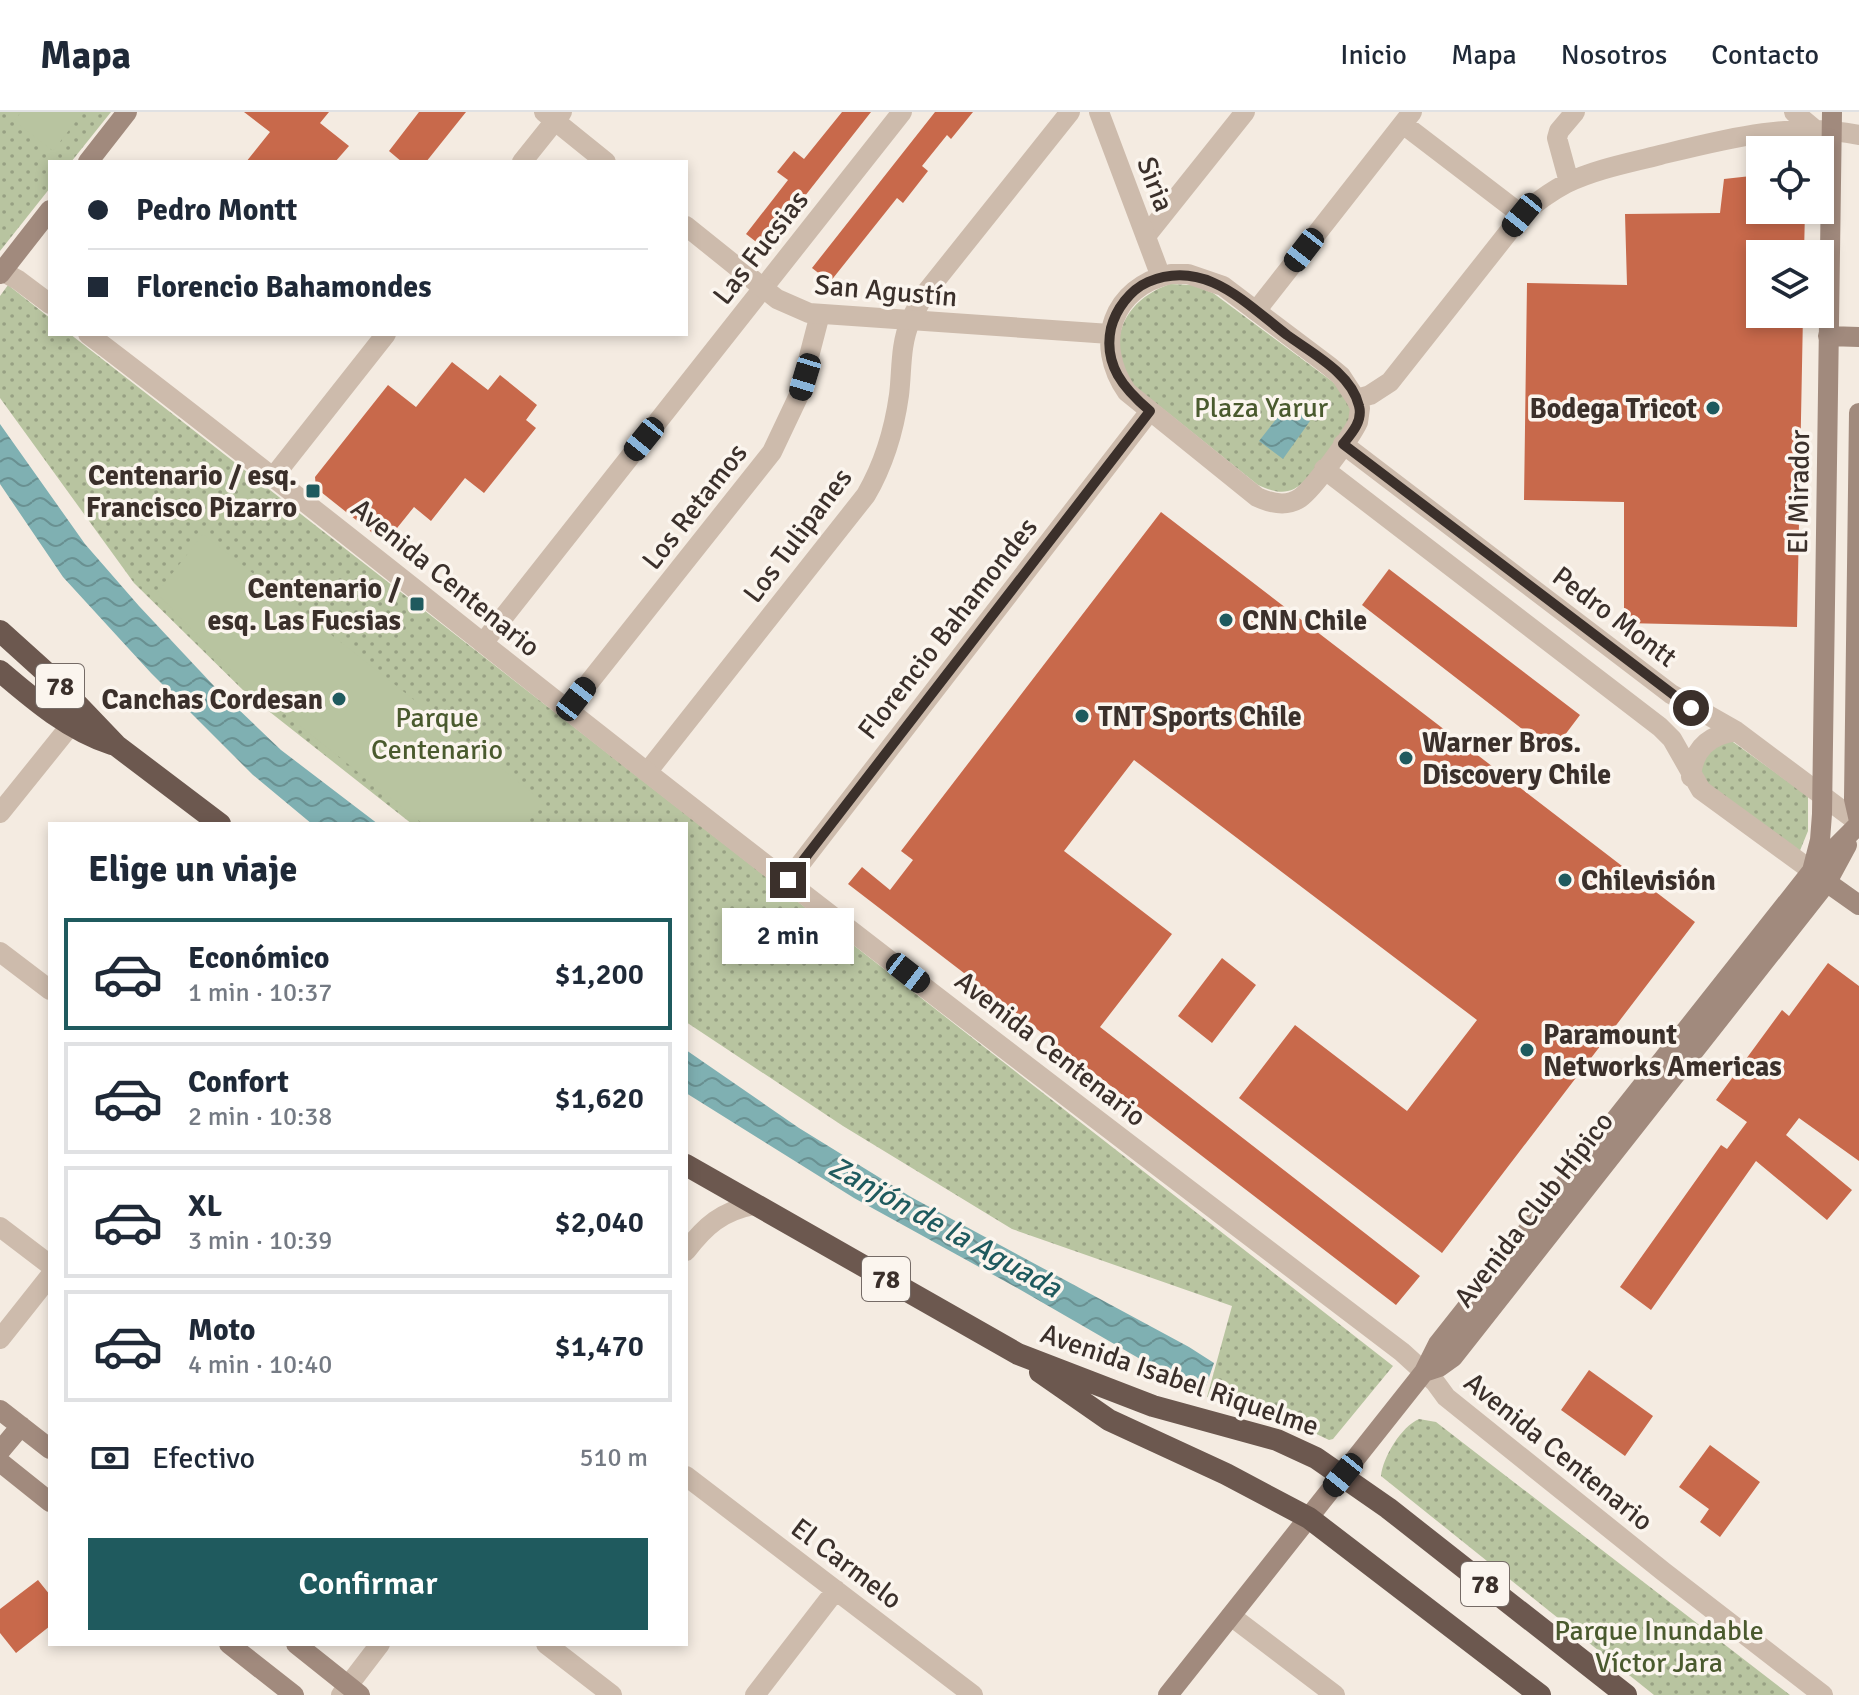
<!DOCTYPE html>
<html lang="es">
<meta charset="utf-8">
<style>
body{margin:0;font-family:Signika,sans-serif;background:#f2f2f3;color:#1f2937;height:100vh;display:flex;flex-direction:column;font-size:30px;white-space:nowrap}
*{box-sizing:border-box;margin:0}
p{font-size:26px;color:#747a83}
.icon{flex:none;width:44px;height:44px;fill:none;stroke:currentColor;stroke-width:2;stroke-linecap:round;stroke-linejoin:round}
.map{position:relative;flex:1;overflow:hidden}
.side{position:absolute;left:48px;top:710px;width:640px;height:824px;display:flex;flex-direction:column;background:#fff;border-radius:0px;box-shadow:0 4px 12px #0003}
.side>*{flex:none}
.hud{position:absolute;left:48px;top:48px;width:640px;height:176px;border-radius:0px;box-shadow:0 4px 12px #0003;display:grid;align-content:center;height:176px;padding:0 40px;background:#fff}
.buttons{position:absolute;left:1746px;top:24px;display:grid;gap:16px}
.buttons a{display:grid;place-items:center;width:88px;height:88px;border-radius:0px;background:#fff;box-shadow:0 4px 12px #0003;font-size:40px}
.end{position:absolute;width:36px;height:36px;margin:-18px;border:10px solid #3b302b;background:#fff;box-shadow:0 0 0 4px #fff}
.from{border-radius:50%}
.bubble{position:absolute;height:56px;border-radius:0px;background:#fff;box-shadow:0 4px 12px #0003;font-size:26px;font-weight:600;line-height:56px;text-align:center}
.car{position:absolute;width:24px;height:48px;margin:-24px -12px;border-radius:10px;box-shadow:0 0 6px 2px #0007;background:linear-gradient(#222 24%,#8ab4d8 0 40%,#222 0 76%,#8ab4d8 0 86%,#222 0)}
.hud b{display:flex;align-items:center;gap:28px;height:76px;font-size:30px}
.hud b+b{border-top:2px solid #e0e1e3}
.hud i{width:20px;height:20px;background:#1f2937}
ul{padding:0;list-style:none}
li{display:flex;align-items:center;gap:24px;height:112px;margin:0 16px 12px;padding:0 24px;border:4px solid #e0e1e3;border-radius:0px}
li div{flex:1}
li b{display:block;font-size:30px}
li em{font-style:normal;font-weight:600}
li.selected{border-color:#1f5a5e}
li>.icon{width:72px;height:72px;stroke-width:1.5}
h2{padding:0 40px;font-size:36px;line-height:96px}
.pay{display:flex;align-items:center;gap:20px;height:88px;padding:0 40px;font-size:30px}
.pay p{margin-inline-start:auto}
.button{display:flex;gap:16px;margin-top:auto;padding:16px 40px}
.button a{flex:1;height:92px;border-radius:0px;background:#1f5a5e;color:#fff;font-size:32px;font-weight:600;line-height:92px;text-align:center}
header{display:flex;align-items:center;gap:48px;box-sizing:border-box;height:112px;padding:0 40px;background:#fff;border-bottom:2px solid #e0e1e3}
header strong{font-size:38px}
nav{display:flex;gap:44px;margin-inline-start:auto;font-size:28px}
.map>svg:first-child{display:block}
</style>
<header>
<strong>Mapa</strong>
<nav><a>Inicio</a><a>Mapa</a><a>Nosotros</a><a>Contacto</a></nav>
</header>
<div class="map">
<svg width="1859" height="1583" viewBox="0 0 1859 1583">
<defs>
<pattern id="green-dots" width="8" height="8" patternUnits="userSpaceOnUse" patternTransform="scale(2)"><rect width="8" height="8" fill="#b8c4a0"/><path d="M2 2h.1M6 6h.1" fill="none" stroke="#97a083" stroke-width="1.8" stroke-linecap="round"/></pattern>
<pattern id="water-waves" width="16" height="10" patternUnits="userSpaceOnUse" patternTransform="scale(2)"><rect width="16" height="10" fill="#7fb0b2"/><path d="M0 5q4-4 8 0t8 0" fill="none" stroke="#699091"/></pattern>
</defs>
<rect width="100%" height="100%" fill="#f4ebe1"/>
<path fill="url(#green-dots)" d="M0 0H111L71 50H50V76L0 139Z
M1170 172 1192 173 1213 181 1333 270C1341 279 1351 289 1351 303 1351 318 1308 371 1294 377 1281 383 1270 378 1258 373 1226 347 1194 322 1162 296 1152 288 1135 279 1129 268 1105 225 1127 187 1170 172Z
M8 173 50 206V222H70L1393 1254 1333 1327 1329 1328 1281 1305 1207 1285 1232 1194 1012 1117 843 1014 686 910V712H412L247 582 134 471 0 286V184Z
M1722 630H1733L1808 684V719L1799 741 1702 671 1699 649Z
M1419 1307 1436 1310 1790 1583H1654L1381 1364C1383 1345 1401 1315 1419 1307Z"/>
<path fill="#b8c4a0" d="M21 0H83L53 39 14 9Z
M203 422 544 690 526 712H423L228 556 157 481Z"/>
<path fill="url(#water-waves)" d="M1288 292 1310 309 1283 347 1259 329Z
M0 312 85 432 139 494 214 574 281 638 378 712H312L253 663 151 561 63 465 0 372Z
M686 938 799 1016 911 1085 1189 1235 1214 1251 1206 1274 1154 1255 1019 1177 854 1086 686 981Z"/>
<path fill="#c8694b" d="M244 0H329L320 11 349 34 335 50H246L270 20Z
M419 0H466L426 50H402L389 39Z
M842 0H871L764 136 746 122 788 68 777 60 794 39 804 47Z
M935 0H973L951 27 947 23 922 54 928 59 903 91 897 86 830 170 812 156Z
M1760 63V98H1805L1804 142H1760V202H1803L1797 515 1624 511V390L1524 388 1527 171 1627 173 1625 102 1720 101 1724 67Z
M452 250 488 278 500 263 537 293 526 308 536 316 484 381 465 366 431 409 414 395 385 431 316 376 315 365 388 273 416 295Z
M1161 400 1695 810 1442 1141 1239 986 1295 913 1407 999 1477 908 1134 648 1064 739 1172 822 1100 915 1420 1164 1396 1193 848 772 862 755 890 778 913 748 901 739Z
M1389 457 1580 603 1552 640 1362 493Z
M1222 846 1256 873 1212 931 1178 904Z
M1828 851 1859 874V1049L1799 1006 1786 1023 1852 1078 1827 1108 1756 1049 1651 1198 1620 1175 1721 1033 1727 1037 1747 1010 1716 988 1782 898 1789 904Z
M1589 1258 1653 1304 1625 1344 1561 1298Z
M1710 1333 1760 1370 1720 1425 1700 1410 1709 1397 1679 1375Z
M38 1468 50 1483V1514L16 1541 0 1521V1497Z"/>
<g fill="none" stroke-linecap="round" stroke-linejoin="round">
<path stroke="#cdbbac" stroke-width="20" d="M1794 0 1813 16
M1403 12 1522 103
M522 50 562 0
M1569 70 1557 26 1559 19 1575 0
M1146 124 1245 0
M1256 199 1412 0
M1356 287 1370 283 1390 270 1522 103C1536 90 1550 80 1567 71 1596 57 1629 51 1660 43 1725 27 1793 9 1859 23
M274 364 386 222
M483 531 902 0
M568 597 772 340 799 283 820 202
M648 659 866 383C884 352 894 319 899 283 902 259 900 233 910 210 913 201 920 192 924 183L1070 0
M0 701 70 614
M788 768 1150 299
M0 840 50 878
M0 1115 50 1153
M686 1139C705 1114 722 1099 754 1093
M0 1227 50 1164
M686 1364 973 1583
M1231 1504 1335 1583
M546 1532 612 1583
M341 1583 380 1532
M755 1583 836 1478"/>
<path stroke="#cdbbac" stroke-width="20" d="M544 0 606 50
M1099 0 1161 165
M686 114 777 187 809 201 1110 222
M0 158 18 168 50 192
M1171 162H1188L1223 174 1329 254 1341 264 1356 287 1360 296 1358 310C1351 325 1313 377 1300 386 1287 395 1270 391 1257 385L1127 280C1093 231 1112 175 1171 162Z
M88 222C221 323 352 427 483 531 786 771 1094 1006 1402 1240L1435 1270 1446 1285 1664 1460 1823 1583
M1343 332 1671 582 1736 619 1859 711
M1324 357 1660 615 1672 627 1701 678 1812 759
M1691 665C1693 637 1709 623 1736 619"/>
<path stroke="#a18a7d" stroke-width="20" d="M88 50 127 0
M0 162 50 98
M1828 224 1859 225
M1859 301 1854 687 1859 709
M1812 759 1820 728 1822 702 1832 0
M1818 764 1859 793
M1424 1260 1439 1255 1453 1245 1827 770 1847 733
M0 1298 50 1337
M0 1339 21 1314
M0 1350 50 1390
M229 1532 294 1583
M296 1532 360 1583
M1168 1583 1424 1260 1438 1232 1812 759 1859 712"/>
<path stroke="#6c584f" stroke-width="22" d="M0 519 51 565 117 634 220 712
M0 559C34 588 69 618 112 632
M686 1053 1018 1242 1153 1294 1277 1328 1316 1346 1388 1396 1626 1583
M1040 1260 1109 1308 1226 1362 1309 1406 1540 1583"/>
</g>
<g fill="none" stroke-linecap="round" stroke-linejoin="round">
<path stroke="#3b302b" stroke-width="10" d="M788 768 1150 299C1124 277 1103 253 1111 216 1116 197 1130 178 1148 170 1205 146 1245 191 1287 223 1312 241 1352 262 1359 294 1363 309 1352 321 1343 332L1691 596"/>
</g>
<g fill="#1f5a5e" stroke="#fbf5ee" stroke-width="3">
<circle cx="1713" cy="296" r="8"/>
<rect x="305" y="371" width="16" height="16" rx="4"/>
<rect x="409" y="484" width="16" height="16" rx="4"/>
<circle cx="1226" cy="508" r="8"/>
<circle cx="339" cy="587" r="8"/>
<circle cx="1082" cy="604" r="8"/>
<circle cx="1406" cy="646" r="8"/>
<circle cx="1565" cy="768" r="8"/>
<circle cx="1527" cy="938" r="8"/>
</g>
<g text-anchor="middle" stroke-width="7" stroke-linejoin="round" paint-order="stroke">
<g fill="#fbf5ee" stroke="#756b66" stroke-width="2">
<rect x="36" y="552" width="48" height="44" rx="6"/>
<rect x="862" y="1145" width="48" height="44" rx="6"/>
<rect x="1461" y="1450" width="48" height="44" rx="6"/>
</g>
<g font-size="26" font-weight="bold" fill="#3b302b">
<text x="60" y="583">78</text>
<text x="886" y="1176">78</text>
<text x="1485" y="1481">78</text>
</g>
<g font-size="28" fill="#3b302b" stroke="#fbf5ee">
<text transform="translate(1156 72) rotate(69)" y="10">Siria</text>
<text transform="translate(760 135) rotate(-52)" y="10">Las Fucsias</text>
<text transform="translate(886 178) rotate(5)" y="10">San Agustín</text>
<text transform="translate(1798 380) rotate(-89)" y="10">El Mirador</text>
<text transform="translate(694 394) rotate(-52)" y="10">Los Retamos</text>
<text transform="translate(797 423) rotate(-53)" y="10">Los Tulipanes</text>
<text transform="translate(446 465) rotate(39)" y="10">Avenida Centenario</text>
<text transform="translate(1615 504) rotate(37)" y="10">Pedro Montt</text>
<text transform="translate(947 516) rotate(-52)" y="10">Florencio Bahamondes</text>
<text transform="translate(1051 936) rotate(38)" y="10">Avenida Centenario</text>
<text transform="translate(1533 1097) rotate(-52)" y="10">Avenida Club Hípico</text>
<text transform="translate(1180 1267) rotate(19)" y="10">Avenida Isabel Riquelme</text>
<text transform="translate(1559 1339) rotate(39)" y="10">Avenida Centenario</text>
<text transform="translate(847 1451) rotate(37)" y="10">El Carmelo</text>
</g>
<g font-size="28" fill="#4a5a2e" stroke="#fbf5ee">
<text x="1261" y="305">Plaza Yarur</text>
<text x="437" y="615">Parque<tspan x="437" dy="32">Centenario</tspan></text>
<text x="1659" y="1528">Parque Inundable<tspan x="1659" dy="32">Víctor Jara</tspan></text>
</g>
<g font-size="28" font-weight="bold" fill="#3b302b" stroke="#fbf5ee" text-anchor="start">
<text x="1697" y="306" text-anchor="end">Bodega Tricot</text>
<text x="297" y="373" text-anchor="end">Centenario / esq.<tspan x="297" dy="32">Francisco Pizarro</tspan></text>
<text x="401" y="486" text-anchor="end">Centenario /<tspan x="401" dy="32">esq. Las Fucsias</tspan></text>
<text x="1242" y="518">CNN Chile</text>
<text x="323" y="597" text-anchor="end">Canchas Cordesan</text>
<text x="1098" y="614">TNT Sports Chile</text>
<text x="1422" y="640">Warner Bros.<tspan x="1422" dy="32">Discovery Chile</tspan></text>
<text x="1581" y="778">Chilevisión</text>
<text x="1543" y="932">Paramount<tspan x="1543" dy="32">Networks Americas</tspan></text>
</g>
<g font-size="30" font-style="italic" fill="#1f5a5e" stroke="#fbf5ee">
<text transform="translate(945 1115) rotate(29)" y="10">Zanjón de la Aguada</text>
</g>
</g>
</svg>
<div class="buttons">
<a><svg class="icon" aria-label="locate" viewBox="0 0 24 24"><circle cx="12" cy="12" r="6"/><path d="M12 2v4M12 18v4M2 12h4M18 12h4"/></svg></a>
<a><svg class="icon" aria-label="layers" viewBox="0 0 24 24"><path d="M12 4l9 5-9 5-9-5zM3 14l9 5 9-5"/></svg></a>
</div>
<i class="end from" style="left:1691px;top:596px"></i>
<i class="end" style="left:788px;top:768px"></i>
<div class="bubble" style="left:722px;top:796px;width:132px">2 min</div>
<i class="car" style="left:1522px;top:103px;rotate:219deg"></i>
<i class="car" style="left:1304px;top:138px;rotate:218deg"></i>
<i class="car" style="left:805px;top:265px;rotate:197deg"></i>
<i class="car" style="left:644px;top:327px;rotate:219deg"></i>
<i class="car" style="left:576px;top:587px;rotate:38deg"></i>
<i class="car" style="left:908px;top:861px;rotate:128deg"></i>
<i class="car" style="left:1343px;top:1363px;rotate:219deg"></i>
<div class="hud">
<b><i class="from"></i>Pedro Montt</b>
<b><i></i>Florencio Bahamondes</b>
</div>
<section class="side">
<h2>Elige un viaje</h2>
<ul>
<li class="selected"><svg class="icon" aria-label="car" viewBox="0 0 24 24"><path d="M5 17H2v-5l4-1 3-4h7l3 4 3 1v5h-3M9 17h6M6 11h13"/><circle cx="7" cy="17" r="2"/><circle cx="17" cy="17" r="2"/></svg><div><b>Económico</b><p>1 min · 10:37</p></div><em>$1,200</em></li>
<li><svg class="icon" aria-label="car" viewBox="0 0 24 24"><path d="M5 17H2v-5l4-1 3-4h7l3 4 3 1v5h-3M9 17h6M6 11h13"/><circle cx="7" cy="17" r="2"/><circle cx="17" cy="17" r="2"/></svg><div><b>Confort</b><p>2 min · 10:38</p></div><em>$1,620</em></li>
<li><svg class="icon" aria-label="car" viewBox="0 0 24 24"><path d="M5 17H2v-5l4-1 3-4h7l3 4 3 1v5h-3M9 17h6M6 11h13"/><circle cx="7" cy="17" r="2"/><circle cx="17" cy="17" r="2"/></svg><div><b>XL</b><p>3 min · 10:39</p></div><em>$2,040</em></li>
<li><svg class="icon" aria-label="car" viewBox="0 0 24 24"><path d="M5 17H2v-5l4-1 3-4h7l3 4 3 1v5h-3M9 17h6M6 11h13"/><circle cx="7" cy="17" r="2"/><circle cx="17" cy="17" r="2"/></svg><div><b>Moto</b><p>4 min · 10:40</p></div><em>$1,470</em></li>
</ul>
<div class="pay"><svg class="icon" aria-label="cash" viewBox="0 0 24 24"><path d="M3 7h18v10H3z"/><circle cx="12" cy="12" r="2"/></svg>Efectivo<p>510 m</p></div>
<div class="button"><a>Confirmar</a></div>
</section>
</div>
